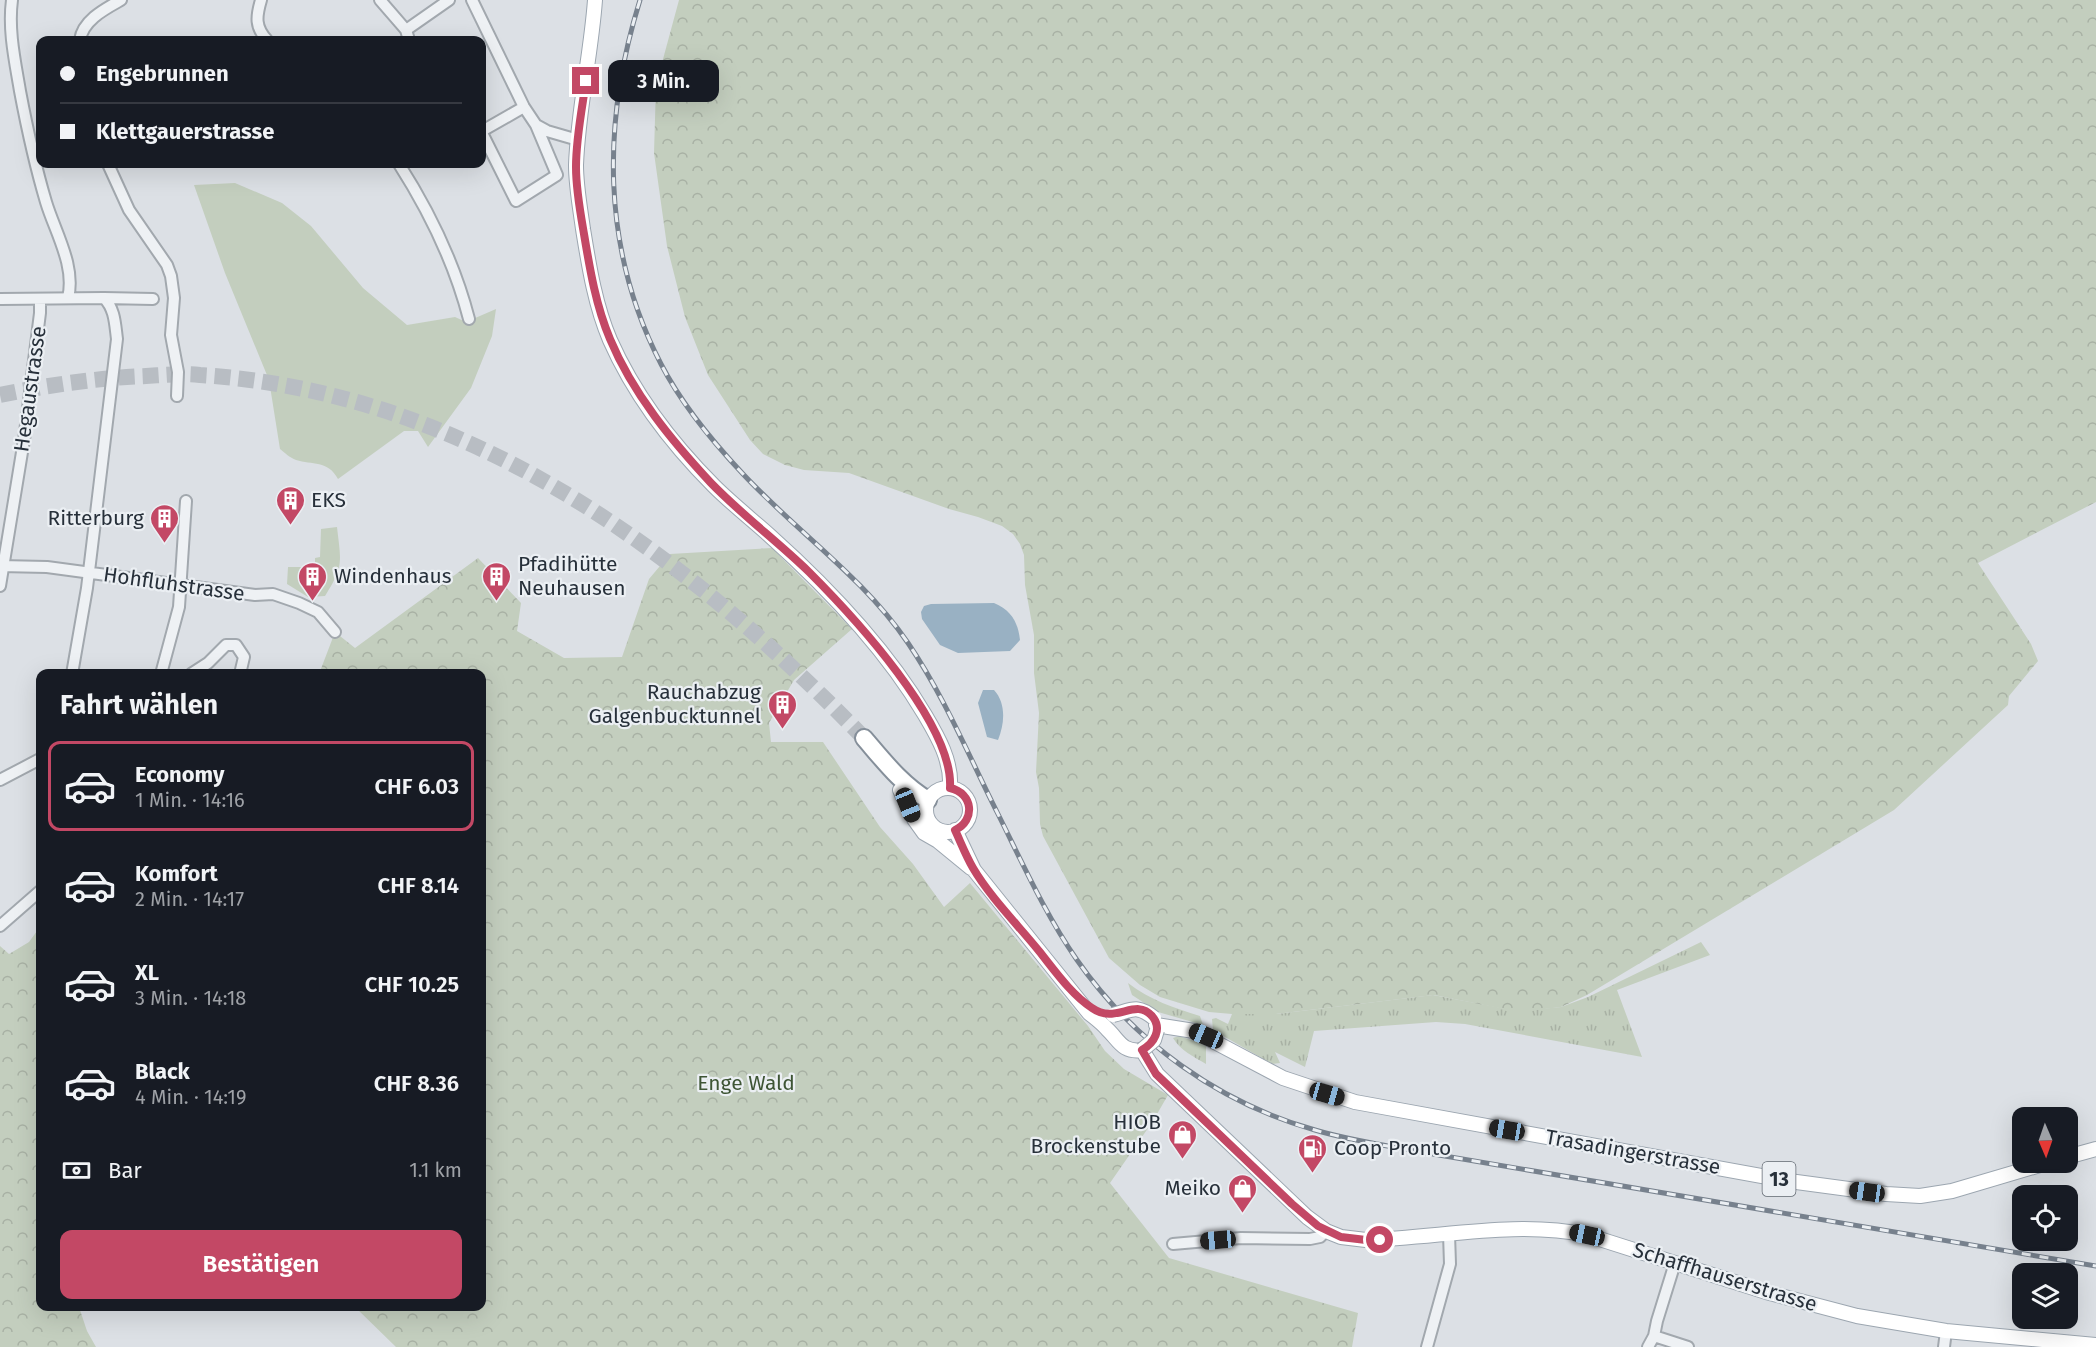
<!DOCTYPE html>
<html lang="de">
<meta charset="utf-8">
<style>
body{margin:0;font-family:"Fira Sans",sans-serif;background:#20242c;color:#f1f3f6;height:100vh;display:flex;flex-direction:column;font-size:22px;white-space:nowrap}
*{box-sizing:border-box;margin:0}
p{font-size:20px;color:#9ea1a6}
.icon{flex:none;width:33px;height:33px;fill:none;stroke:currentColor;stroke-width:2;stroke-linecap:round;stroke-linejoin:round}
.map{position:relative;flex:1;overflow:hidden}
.panel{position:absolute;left:36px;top:669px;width:450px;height:642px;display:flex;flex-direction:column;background:#171b24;border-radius:12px;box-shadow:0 6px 24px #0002}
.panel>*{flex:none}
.banner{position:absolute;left:36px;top:36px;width:450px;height:132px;border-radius:12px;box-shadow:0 6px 24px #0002;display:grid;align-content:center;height:132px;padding:0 24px;background:#171b24}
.needle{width:39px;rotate:178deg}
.controls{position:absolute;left:2012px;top:1107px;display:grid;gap:12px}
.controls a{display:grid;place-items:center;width:66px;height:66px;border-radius:12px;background:#171b24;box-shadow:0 6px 24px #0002;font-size:30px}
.end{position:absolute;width:27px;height:27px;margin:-14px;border:8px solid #c34865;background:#fff;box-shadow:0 0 0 3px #fff}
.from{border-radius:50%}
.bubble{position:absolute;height:42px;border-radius:12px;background:#171b24;box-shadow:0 6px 24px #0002;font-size:20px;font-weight:600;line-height:42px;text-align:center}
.car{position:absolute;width:18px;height:36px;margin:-18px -9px;border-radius:8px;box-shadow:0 0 4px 2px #0007;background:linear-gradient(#222 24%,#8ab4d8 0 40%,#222 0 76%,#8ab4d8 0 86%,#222 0)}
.banner b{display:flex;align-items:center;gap:21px;height:57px;font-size:22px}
.banner b+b{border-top:2px solid #363941}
.banner i{width:15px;height:15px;background:#f1f3f6}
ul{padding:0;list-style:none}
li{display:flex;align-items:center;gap:18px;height:90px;margin:0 12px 9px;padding:0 12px;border:3px solid transparent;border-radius:12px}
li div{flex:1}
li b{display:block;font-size:22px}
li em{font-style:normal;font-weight:600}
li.selected{border-color:#c34865}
li>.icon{width:54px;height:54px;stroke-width:1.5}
h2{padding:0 24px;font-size:27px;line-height:72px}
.pay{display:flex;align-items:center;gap:15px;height:66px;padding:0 24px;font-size:22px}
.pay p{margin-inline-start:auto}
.action{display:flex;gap:12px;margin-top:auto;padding:12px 24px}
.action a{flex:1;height:69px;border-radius:12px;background:#c34865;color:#fff;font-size:24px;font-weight:600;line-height:69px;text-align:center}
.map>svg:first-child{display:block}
</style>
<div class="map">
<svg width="2096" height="1347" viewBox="0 0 2096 1347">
<defs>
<pattern id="grass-tufts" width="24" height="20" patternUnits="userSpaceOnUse" patternTransform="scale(1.5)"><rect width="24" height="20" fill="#c3cebe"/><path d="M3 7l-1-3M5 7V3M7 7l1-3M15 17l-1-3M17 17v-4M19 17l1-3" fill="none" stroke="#a8b1a4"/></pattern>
<pattern id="forest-crowns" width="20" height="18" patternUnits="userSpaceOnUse" patternTransform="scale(1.5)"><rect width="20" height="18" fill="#c3cebe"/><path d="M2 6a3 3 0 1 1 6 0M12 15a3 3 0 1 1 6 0" fill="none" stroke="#a8b1a4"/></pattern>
</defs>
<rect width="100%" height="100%" fill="#dce0e5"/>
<path fill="url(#grass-tufts)" d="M1701 942 1710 955 1617 990 1642 1057 1465 1024 1436 1022 1314 1031 1305 1067 1275 1052 1280 1063 1272 1064 1213 1030 1212 1019 1216 1018 1228 1024 1232 1014H1276L1433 995 1518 1011 1561 1007 1588 997Z
M1128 983C1150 1000 1174 1008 1200 1016L1203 1025 1158 1012 1132 995Z
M1179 1036 1206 1045V1064C1194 1057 1180 1050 1173 1038Z"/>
<path fill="url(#forest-crowns)" d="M679 0H2096V502L1978 563 2031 644 2038 661 2009 696 2008 705 1894 810 1587 995 1561 1007 1519 1012 1434 995 1276 1014H1232L1209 1012 1160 997 1140 985 1109 958 1043 836 1040 824 1039 788 1036 772 1039 713 1034 673V635L1025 585 1024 555 1020 544 1013 534 1002 526 978 517 949 509 849 473 804 470 785 465 763 454 750 440 708 375 685 317 667 246 654 153 656 85Z
M772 548 852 629 794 680 769 723 771 742H823L880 827 913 864 944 907 970 883 1088 1026 1105 1051 1124 1069 1168 1095 1153 1121 1110 1183 1169 1258 1358 1313 1352 1347H396L355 1307 482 1306V674H319L335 632 355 648 478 558 521 603 517 631 564 658 622 657 649 579 670 554Z
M37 931 40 940V1306L79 1307 87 1331 96 1347H0V946L9 954 29 942Z"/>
<path fill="#c3cebe" d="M235 183 282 203 311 226 363 288 407 325 455 317 466 322 496 309 492 336 471 388 428 447 418 431H404L338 479C328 460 312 465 296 460 290 458 284 452 280 449L269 380 225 273 194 185Z
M337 527C341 562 344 566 325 596L308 597 287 584 288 567H315V558L320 557 321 529Z"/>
<path fill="#99b1c3" d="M994 603C1011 610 1018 622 1020 640L1010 651 958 653 940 645 922 619 921 612 924 606 931 604Z
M983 690H994C1006 703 1005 723 998 740L987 737 978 703Z"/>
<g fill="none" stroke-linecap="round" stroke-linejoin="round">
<path stroke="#b8bdc3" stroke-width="16" stroke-dasharray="16 8" stroke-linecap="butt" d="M0 395C48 385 97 378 146 376 164 375 182 373 200 375 468 392 683 552 864 738"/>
<defs>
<path id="minor" d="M12 0C8 30 15 61 20 91 27 128 35 165 46 202 55 232 76 266 68 298
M261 0C256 17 255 27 267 40
M380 0 406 30 409 40
M472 0 524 107 536 125 547 131 578 140
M406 30 449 0
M80 40C83 20 105 9 121 0
M482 131 524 107
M482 133 516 201 557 175 536 125
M108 164 129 210 167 265 171 276 174 298 171 335 178 372 177 396
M399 164C429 211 455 265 469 319
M104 298 153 299
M0 299 104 298C115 309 115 324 117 339L87 588 72 674
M0 566 47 567 255 595 273 594 299 603 318 612 335 632
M0 586 24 440 40 313V299
M161 674 179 607 186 501
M191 674 208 663 226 645H236L244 657 240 674
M0 780 40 759
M0 926 40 891
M1173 1244 1241 1238 1310 1239 1320 1237 1326 1231
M1654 1336 1688 1347
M1427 1347 1450 1264 1449 1234
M1648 1347 1654 1336 1657 1321 1675 1263
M1944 1347 1946 1331"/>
<path id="major" d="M595 0C591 55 578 110 576 165 576 186 580 207 583 229 589 266 595 305 610 340 634 394 672 444 714 486 731 503 750 518 769 535 827 587 885 647 925 715 938 737 952 761 950 788
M926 810a22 22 0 1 1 44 0a22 22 0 1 1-44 0Z
M900 790 914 819 924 833 938 841 971 868
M955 830 974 870 1089 1013C1095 1018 1102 1023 1107 1029 1119 1040 1122 1053 1142 1050L1157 1074 1307 1217 1326 1231 1341 1237 1366 1240C1440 1238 1514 1220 1587 1235L1766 1292 1857 1316 1946 1331 2096 1345
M1156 1025 1194 1031 1283 1078 1355 1102 1789 1181 1886 1194 1920 1196 1952 1191 2050 1162
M2067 1157 2096 1149"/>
<path id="highway" d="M864 738C883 760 902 785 928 800"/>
</defs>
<use href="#minor" stroke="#a2a8ae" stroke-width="14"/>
<use href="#major" stroke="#9ca6b0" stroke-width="16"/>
<use href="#highway" stroke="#858f9a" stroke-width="20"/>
<use href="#minor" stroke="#eef1f4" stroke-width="10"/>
<use href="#major" stroke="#fff" stroke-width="14"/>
<use href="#highway" stroke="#fff" stroke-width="16"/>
<defs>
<path id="rail" d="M640 0C602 122 601 248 661 364 682 405 712 441 743 474 797 532 863 577 908 643 944 696 969 756 997 812 1022 862 1045 914 1077 960 1134 1042 1219 1103 1315 1130 1352 1141 1390 1146 1427 1153L2096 1266"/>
</defs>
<use href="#rail" stroke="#77818d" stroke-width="5"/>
<use href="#rail" stroke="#ebeff3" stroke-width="3" stroke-dasharray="9" stroke-linecap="butt"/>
<defs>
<path id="major-bridge" d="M1113 1015C1132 1010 1137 1004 1154 1018
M1142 1050 1154 1040 1157 1030"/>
</defs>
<use href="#major-bridge" stroke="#9ca6b0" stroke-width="16" stroke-linecap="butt"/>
<use href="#major-bridge" stroke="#fff" stroke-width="14"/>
</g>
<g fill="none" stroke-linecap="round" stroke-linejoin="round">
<path stroke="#c34865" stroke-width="8" d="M586 81C582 109 576 138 576 167 576 190 580 211 584 234 590 270 596 306 610 339 633 394 672 441 711 483 742 515 777 541 809 572 852 615 954 724 950 788 973 793 976 820 955 830 961 843 966 856 973 868 990 897 1018 925 1039 951 1055 971 1071 994 1092 1008 1116 1025 1135 997 1152 1016 1163 1029 1154 1043 1142 1050L1156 1074 1292 1204 1318 1226 1341 1237 1366 1240H1380"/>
</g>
<defs>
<symbol id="building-pin" viewBox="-11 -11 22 30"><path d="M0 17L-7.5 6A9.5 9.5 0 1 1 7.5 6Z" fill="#c34865" stroke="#ebeff3"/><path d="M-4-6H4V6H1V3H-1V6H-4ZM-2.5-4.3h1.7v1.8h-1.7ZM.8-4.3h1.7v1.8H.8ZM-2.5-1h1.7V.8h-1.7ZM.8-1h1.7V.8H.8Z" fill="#fff"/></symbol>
<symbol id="shop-pin" viewBox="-11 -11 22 30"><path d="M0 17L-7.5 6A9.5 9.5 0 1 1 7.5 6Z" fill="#c34865" stroke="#ebeff3"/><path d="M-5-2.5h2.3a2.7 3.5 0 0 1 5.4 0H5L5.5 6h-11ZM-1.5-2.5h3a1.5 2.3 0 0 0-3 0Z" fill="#fff"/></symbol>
<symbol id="fuel-pin" viewBox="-11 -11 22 30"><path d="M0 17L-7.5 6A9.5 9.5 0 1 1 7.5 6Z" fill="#c34865" stroke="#ebeff3"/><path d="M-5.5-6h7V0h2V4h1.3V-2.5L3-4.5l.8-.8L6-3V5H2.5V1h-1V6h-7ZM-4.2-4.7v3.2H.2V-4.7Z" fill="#fff"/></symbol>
</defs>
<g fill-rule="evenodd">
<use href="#building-pin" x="274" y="484" width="33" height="45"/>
<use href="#building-pin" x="148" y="502" width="33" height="45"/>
<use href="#building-pin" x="296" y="560" width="33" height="45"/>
<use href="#building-pin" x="480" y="560" width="33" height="45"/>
<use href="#building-pin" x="766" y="688" width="33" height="45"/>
<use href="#shop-pin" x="1166" y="1118" width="33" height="45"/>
<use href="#fuel-pin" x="1296" y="1132" width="33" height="45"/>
<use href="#shop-pin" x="1226" y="1172" width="33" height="45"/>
</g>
<g text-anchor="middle" stroke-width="4.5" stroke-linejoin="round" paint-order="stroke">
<rect fill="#ebeff3" stroke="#626972" stroke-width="1.5" x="1762.5" y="1162" width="33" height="34" rx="4.5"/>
<g font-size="20" font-weight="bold" fill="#27303a">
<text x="1779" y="1186">13</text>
</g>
<g font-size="21" fill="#27303a" stroke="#ebeff3">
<text transform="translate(30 389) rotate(-82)" y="7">Hegaustrasse</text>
<text transform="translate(174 584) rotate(8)" y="7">Hohfluhstrasse</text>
<text transform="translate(1633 1152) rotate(10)" y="7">Trasadingerstrasse</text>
<text transform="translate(1725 1277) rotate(17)" y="7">Schaffhauserstrasse</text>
</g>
<g font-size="21" fill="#27303a" stroke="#ebeff3" text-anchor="start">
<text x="311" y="507">EKS</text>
<text x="144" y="525" text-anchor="end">Ritterburg</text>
<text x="518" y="571">Pfadihütte<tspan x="518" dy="24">Neuhausen</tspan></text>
<text x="334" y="583">Windenhaus</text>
<text x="761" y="699" text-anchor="end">Rauchabzug<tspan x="761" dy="24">Galgenbucktunnel</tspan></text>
<text x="1161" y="1129" text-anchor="end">HIOB<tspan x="1161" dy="24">Brockenstube</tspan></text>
<text x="1334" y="1155">Coop Pronto</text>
<text x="1221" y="1195" text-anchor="end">Meiko</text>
</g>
<g font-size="21" fill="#3e5535" stroke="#ebeff3">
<text x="746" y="1090">Enge Wald</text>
</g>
</g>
</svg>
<div class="controls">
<a><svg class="needle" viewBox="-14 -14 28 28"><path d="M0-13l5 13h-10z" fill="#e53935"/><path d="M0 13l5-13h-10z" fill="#9ea1a6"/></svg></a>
<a><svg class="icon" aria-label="locate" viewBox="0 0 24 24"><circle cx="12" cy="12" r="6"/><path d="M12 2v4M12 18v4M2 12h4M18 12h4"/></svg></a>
<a><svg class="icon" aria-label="layers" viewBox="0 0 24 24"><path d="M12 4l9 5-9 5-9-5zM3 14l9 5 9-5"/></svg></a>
</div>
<i class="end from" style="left:1380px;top:1240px"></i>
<i class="end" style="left:586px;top:81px"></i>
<div class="bubble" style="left:608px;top:60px;width:111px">3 Min.</div>
<i class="car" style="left:908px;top:805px;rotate:158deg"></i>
<i class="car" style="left:1206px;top:1036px;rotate:293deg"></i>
<i class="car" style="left:1327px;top:1094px;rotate:106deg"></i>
<i class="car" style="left:1507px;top:1130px;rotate:280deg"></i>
<i class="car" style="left:1867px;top:1192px;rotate:278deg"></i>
<i class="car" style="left:1587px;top:1235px;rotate:282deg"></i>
<i class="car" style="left:1218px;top:1240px;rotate:265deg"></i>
<div class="banner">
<b><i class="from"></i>Engebrunnen</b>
<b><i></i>Klettgauerstrasse</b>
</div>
<section class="panel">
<h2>Fahrt wählen</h2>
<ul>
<li class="selected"><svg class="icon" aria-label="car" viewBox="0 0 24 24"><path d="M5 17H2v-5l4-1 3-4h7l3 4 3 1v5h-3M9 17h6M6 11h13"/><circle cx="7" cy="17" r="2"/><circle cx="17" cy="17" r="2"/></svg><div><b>Economy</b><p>1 Min. · 14:16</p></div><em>CHF 6.03</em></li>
<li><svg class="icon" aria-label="car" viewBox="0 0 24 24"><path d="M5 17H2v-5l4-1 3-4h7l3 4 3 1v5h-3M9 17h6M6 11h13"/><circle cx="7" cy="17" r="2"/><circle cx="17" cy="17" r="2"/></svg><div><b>Komfort</b><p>2 Min. · 14:17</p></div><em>CHF 8.14</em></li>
<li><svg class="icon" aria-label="car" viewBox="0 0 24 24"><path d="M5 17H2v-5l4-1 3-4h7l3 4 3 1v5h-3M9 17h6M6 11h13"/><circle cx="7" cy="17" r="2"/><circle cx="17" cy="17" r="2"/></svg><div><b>XL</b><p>3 Min. · 14:18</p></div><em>CHF 10.25</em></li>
<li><svg class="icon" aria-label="car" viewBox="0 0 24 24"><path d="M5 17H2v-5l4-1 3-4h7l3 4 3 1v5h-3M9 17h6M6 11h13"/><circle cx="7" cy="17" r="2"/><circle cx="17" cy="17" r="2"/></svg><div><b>Black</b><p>4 Min. · 14:19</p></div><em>CHF 8.36</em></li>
</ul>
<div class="pay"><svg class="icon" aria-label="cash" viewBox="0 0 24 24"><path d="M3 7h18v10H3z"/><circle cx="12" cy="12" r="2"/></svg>Bar<p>1.1 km</p></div>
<div class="action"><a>Bestätigen</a></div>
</section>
</div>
